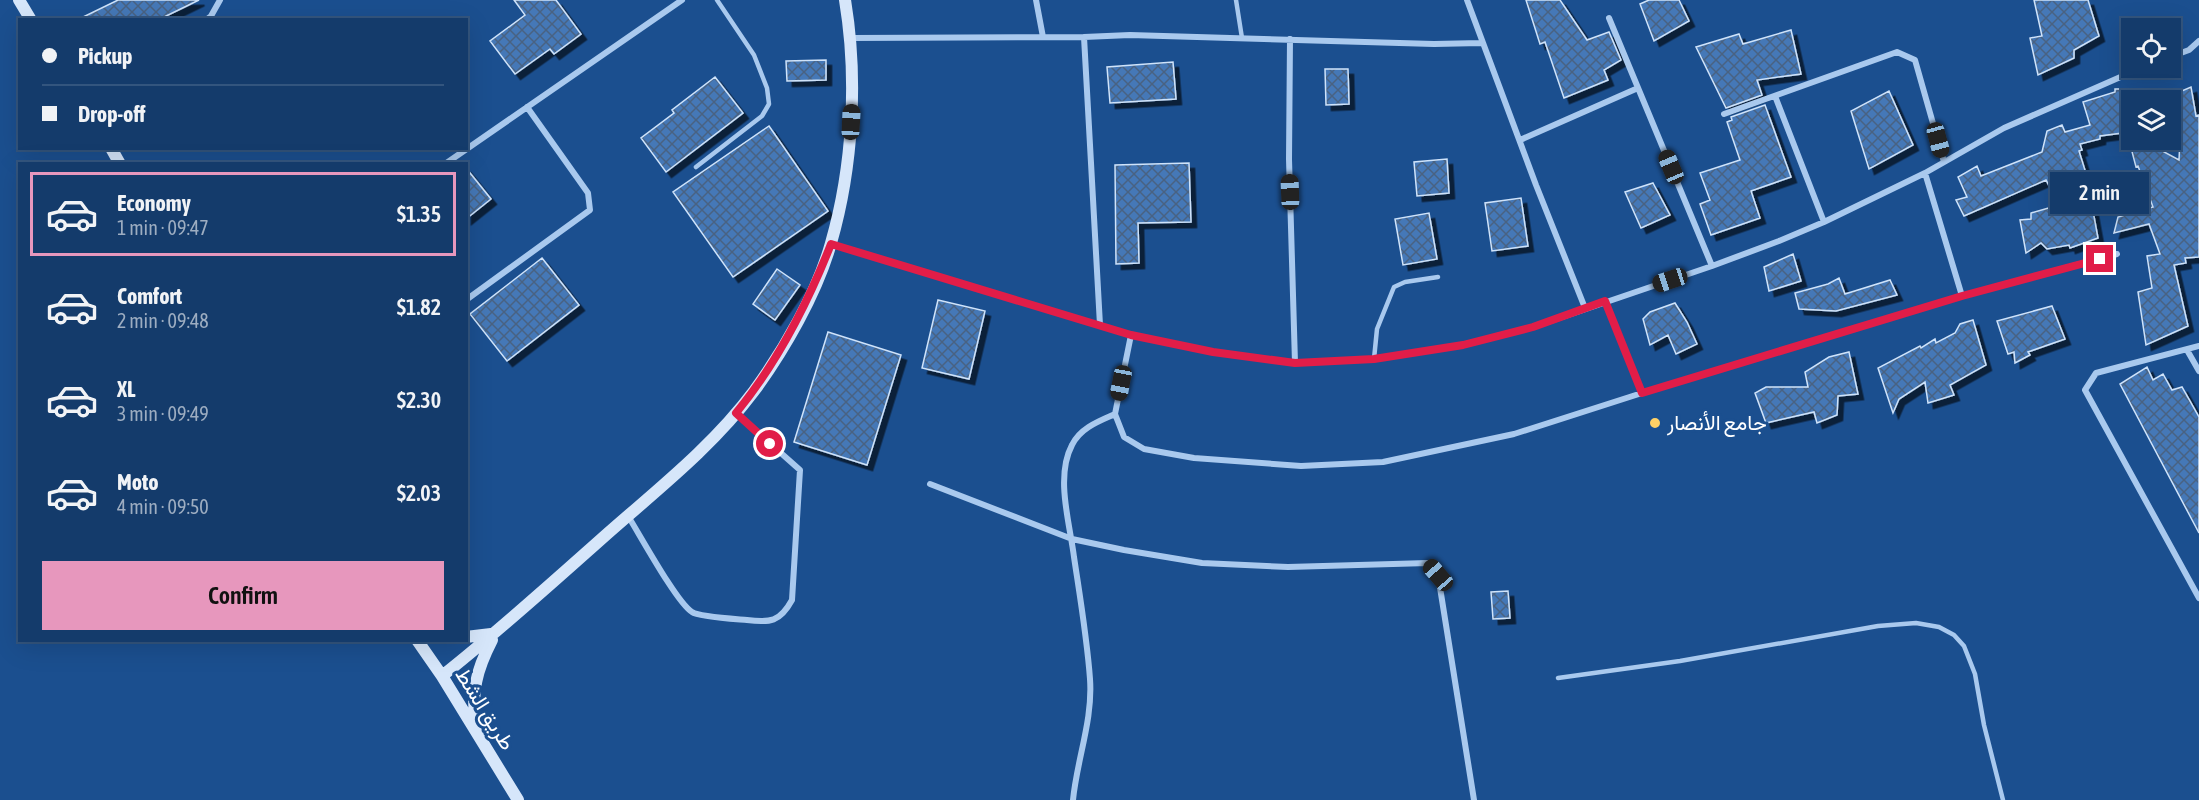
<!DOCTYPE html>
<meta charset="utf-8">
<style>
body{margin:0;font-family:"Asap Condensed",Vazirmatn,sans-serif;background:#1d4271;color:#f1f3f6;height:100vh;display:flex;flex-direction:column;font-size:22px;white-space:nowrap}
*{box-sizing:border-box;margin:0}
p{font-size:20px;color:#9dadc1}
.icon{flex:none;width:33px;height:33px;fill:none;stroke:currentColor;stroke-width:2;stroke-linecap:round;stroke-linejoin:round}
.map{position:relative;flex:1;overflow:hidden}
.details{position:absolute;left:18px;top:162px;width:450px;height:480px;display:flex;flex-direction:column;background:#143b6b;border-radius:0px;box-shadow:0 6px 24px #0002,0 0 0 2px #33557e}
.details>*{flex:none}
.hud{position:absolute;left:18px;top:18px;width:450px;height:132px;border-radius:0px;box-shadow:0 6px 24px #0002,0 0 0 2px #33557e;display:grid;align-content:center;height:132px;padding:0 24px;background:#143b6b}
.controls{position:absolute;left:2121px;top:18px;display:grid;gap:12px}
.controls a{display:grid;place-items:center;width:60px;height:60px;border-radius:0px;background:#143b6b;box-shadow:0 6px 24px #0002,0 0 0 2px #33557e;font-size:30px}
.end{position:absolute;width:27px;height:27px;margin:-14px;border:8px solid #e11d48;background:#fff;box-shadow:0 0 0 3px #fff}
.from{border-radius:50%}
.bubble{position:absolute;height:42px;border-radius:0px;background:#143b6b;box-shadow:0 6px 24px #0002,0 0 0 2px #33557e;font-size:20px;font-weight:600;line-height:42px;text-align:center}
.car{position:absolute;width:18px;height:36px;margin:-18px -9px;border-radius:8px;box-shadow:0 0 4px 2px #0007;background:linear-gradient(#222 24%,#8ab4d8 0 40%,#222 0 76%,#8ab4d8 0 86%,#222 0)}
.hud b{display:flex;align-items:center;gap:21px;height:57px;font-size:22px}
.hud b+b{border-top:2px solid #33557e}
.hud i{width:15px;height:15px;background:#f1f3f6}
ul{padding:10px 0 0;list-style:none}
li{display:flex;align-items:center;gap:18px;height:84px;margin:0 12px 9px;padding:0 12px;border:3px solid transparent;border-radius:0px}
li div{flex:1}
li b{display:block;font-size:22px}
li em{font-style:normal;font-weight:600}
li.active{border-color:#e797bd}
li>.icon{width:54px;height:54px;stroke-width:1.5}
.action{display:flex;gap:12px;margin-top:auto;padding:12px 24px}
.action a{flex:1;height:69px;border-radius:0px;background:#e797bd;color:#111;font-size:24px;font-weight:600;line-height:69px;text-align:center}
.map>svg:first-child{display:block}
</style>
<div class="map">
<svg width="2199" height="800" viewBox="0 0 2199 800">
<defs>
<pattern id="building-cross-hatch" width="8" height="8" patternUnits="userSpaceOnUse" patternTransform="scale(1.5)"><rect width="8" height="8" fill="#4478b7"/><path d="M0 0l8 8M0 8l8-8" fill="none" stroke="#486282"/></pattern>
<filter id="shadow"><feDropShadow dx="5.5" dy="5.5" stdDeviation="0" flood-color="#0009"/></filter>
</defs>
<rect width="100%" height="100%" fill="#1b4f8f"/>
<path fill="url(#building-cross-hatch)" stroke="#cfe3fa" stroke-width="1.5" filter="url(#shadow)" d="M118 0H199L158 20H77Z
M514 0H556L581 34 554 54 550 49 515 74 490 41 525 15Z
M1526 0H1560L1587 40 1609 32 1621 60 1604 70 1608 80 1564 98 1545 42 1540 44Z
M1649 0H1679L1689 21 1654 41 1640 4Z
M2034 0H2088L2099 36 2074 50V58L2038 75 2030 38 2042 36Z
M1791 30 1801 74 1757 80 1762 95 1726 108 1696 47 1739 34 1743 44Z
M826 60V80L787 81 786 61Z
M1173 62 1176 99 1110 103 1107 67Z
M1325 69H1348L1349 104 1326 105Z
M715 77 743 113 666 172 641 138 674 113 672 110Z
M2191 87 2196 116 2199 115V257L2185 258 2186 263 2174 265 2188 326 2146 345 2138 292 2152 288 2147 256 2160 254 2149 224 2114 233 2118 217 2153 207 2138 166 2136 167 2130 144 2155 147 2179 160 2181 117 2170 121V96Z
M2115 89H2127L2130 132 2100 136V139L2080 144 2082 150 2079 151 2089 183 2088 184 2098 238 2070 248 2069 245 2047 249 2041 243 2026 253 2020 220 2031 219V213L2059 205 2046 180 1964 216 1956 200 1967 197 1958 177 1977 166 1981 176 2042 152 2047 131 2062 125 2065 132 2090 125 2083 102 2115 92Z
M1889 91 1913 145 1869 169 1851 111Z
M1765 105 1791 177 1751 191 1760 218 1711 235 1700 204 1710 200 1700 173 1740 160 1727 122 1732 120 1731 117Z
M769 126 828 211 733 277 673 192Z
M1447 159 1449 193 1417 196 1414 162Z
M1189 163 1191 222 1138 223 1139 263 1116 264 1115 165Z
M466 168 491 199 466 219Z
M1653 183 1670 215 1641 228 1625 192Z
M1521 198 1528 246 1492 251 1485 203Z
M1429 213 1437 259 1403 265 1395 219Z
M1793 254 1801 281 1769 291 1764 267Z
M542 258 579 305 507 361 470 314Z
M777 269 800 285 775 320 753 304Z
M1839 278 1845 294 1890 280 1897 295 1836 311 1799 309 1795 293 1828 284Z
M938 300 985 311 969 379 922 368Z
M1675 303 1687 322 1697 344 1676 354 1668 335 1650 345 1643 319 1650 312Z
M2052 306 2065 339 2028 352 2030 355 2015 363 2014 352 2008 354 1997 321Z
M1973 320 1986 365 1950 385 1954 395 1928 403 1925 382 1899 399 1893 413 1878 368 1920 346 1921 348 1935 339 1936 343 1955 333 1960 324Z
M828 332 901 355 867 465 794 442Z
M1849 352 1858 394 1838 396 1837 415 1817 423 1814 412 1766 423 1755 393 1766 387H1808L1805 372 1829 357Z
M2147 367 2153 380 2163 374 2172 390 2182 387 2199 417V533L2120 384Z
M1508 591 1510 618 1493 619 1491 592Z"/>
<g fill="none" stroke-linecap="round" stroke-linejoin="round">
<path stroke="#a9c9ee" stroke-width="4.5" d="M1236 0 1242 38
M696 167 762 116 769 104 767 88 754 55 717 0
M1374 359 1377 329 1394 287 1405 282 1438 277
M1558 678 1680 661 1878 626 1916 623 1939 627 1954 635 1964 646 1975 674 1984 725 2003 800"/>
<path stroke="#a9c9ee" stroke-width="6" d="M1036 0 1043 37
M1467 0 1536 185 1585 308
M1609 18 1712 266
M206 20 211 16 220 0
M1084 37 1100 325
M852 38 1084 37 1130 35 1434 44 1481 43
M1290 39 1289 159 1295 363
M2170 57 2189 50 2199 41
M1775 96 1824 222
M1724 114 1897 52 1915 60 1944 162
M1520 140 1638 88
M445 164 682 0
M1925 173 1962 296
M831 244 1131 335 1213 352 1295 363 1374 359 1463 345 1533 327 1712 266 1779 241 1824 222 1925 173 2004 128 2141 68
M466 300 590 210 588 193 527 107
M1605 301 1642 393
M1131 335 1115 414 1124 437 1144 449 1194 458 1301 466 1383 462 1514 434 1642 393 1962 296 2117 254
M2199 346 2096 373 2085 390 2199 598
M2187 350 2199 371
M930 484 1072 539 1124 550 1202 563 1288 567 1428 563 1438 575 1474 800
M628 516C640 535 677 603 692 612 699 617 736 619 747 620 770 623 780 622 792 600L800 470 736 413
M1073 800C1077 759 1093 720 1090 679 1087 638 1080 597 1074 557 1070 524 1055 477 1072 445 1080 428 1099 421 1115 414"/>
<path stroke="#d6e6fa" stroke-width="12" d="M19 0 31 20
M111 148 120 164
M466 637 491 634
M417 640 442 676 518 800
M442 676C499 631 553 582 607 534 658 489 713 446 754 391 784 350 817 293 831 243 853 167 858 78 845 0
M476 727C471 692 476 671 492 640"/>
</g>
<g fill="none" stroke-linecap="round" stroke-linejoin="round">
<path stroke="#e11d48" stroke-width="8" d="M770 444 736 413C778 362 807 305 831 244L1131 335 1213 352 1295 363 1374 359 1463 345 1533 327 1605 301 1642 393 1962 296 2100 259"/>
</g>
<circle fill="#ffd166" stroke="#1b4f8f" stroke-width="2" cx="1655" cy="423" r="6"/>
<g text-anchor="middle" stroke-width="6" stroke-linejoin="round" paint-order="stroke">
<g font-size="21" fill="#fff" stroke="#1b4f8f" text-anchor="start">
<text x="1667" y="430">جامع الأنصار</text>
</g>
<g font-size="21" fill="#fff" stroke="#1b4f8f">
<text transform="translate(485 709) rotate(58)" y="7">طريق الشط</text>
</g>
</g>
</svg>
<div class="controls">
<a><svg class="icon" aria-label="locate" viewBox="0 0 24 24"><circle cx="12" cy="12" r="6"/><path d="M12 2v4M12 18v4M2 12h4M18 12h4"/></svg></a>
<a><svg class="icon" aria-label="layers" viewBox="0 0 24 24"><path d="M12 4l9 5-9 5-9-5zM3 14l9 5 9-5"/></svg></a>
</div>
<i class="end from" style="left:770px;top:444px"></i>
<i class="end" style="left:2100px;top:259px"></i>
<div class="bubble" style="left:2050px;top:172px;width:99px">2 min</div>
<i class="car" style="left:851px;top:122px;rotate:3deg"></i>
<i class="car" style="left:1938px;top:140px;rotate:165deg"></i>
<i class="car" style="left:1671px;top:167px;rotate:337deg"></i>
<i class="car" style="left:1290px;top:192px;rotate:358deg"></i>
<i class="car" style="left:1670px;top:280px;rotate:252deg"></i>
<i class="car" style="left:1121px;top:383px;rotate:191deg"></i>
<i class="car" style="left:1438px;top:575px;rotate:319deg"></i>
<div class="hud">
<b><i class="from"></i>Pickup</b>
<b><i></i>Drop-off</b>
</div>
<section class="details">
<ul>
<li class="active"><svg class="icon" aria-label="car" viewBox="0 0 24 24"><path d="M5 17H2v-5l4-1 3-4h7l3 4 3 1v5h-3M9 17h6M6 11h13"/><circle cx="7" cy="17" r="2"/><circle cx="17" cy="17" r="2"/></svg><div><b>Economy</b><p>1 min · 09:47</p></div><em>$1.35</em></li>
<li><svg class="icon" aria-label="car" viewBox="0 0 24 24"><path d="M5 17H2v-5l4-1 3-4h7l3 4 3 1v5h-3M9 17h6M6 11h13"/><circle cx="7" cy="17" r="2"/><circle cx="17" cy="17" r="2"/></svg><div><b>Comfort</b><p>2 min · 09:48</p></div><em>$1.82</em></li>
<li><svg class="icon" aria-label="car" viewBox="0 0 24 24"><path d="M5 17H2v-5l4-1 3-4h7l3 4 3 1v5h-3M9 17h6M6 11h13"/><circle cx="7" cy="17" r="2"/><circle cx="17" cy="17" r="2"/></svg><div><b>XL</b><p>3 min · 09:49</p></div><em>$2.30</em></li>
<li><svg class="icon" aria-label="car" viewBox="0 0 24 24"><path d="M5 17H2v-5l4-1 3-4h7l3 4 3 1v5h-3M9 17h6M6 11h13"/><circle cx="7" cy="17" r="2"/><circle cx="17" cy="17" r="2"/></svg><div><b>Moto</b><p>4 min · 09:50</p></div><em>$2.03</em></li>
</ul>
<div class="action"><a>Confirm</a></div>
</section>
</div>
